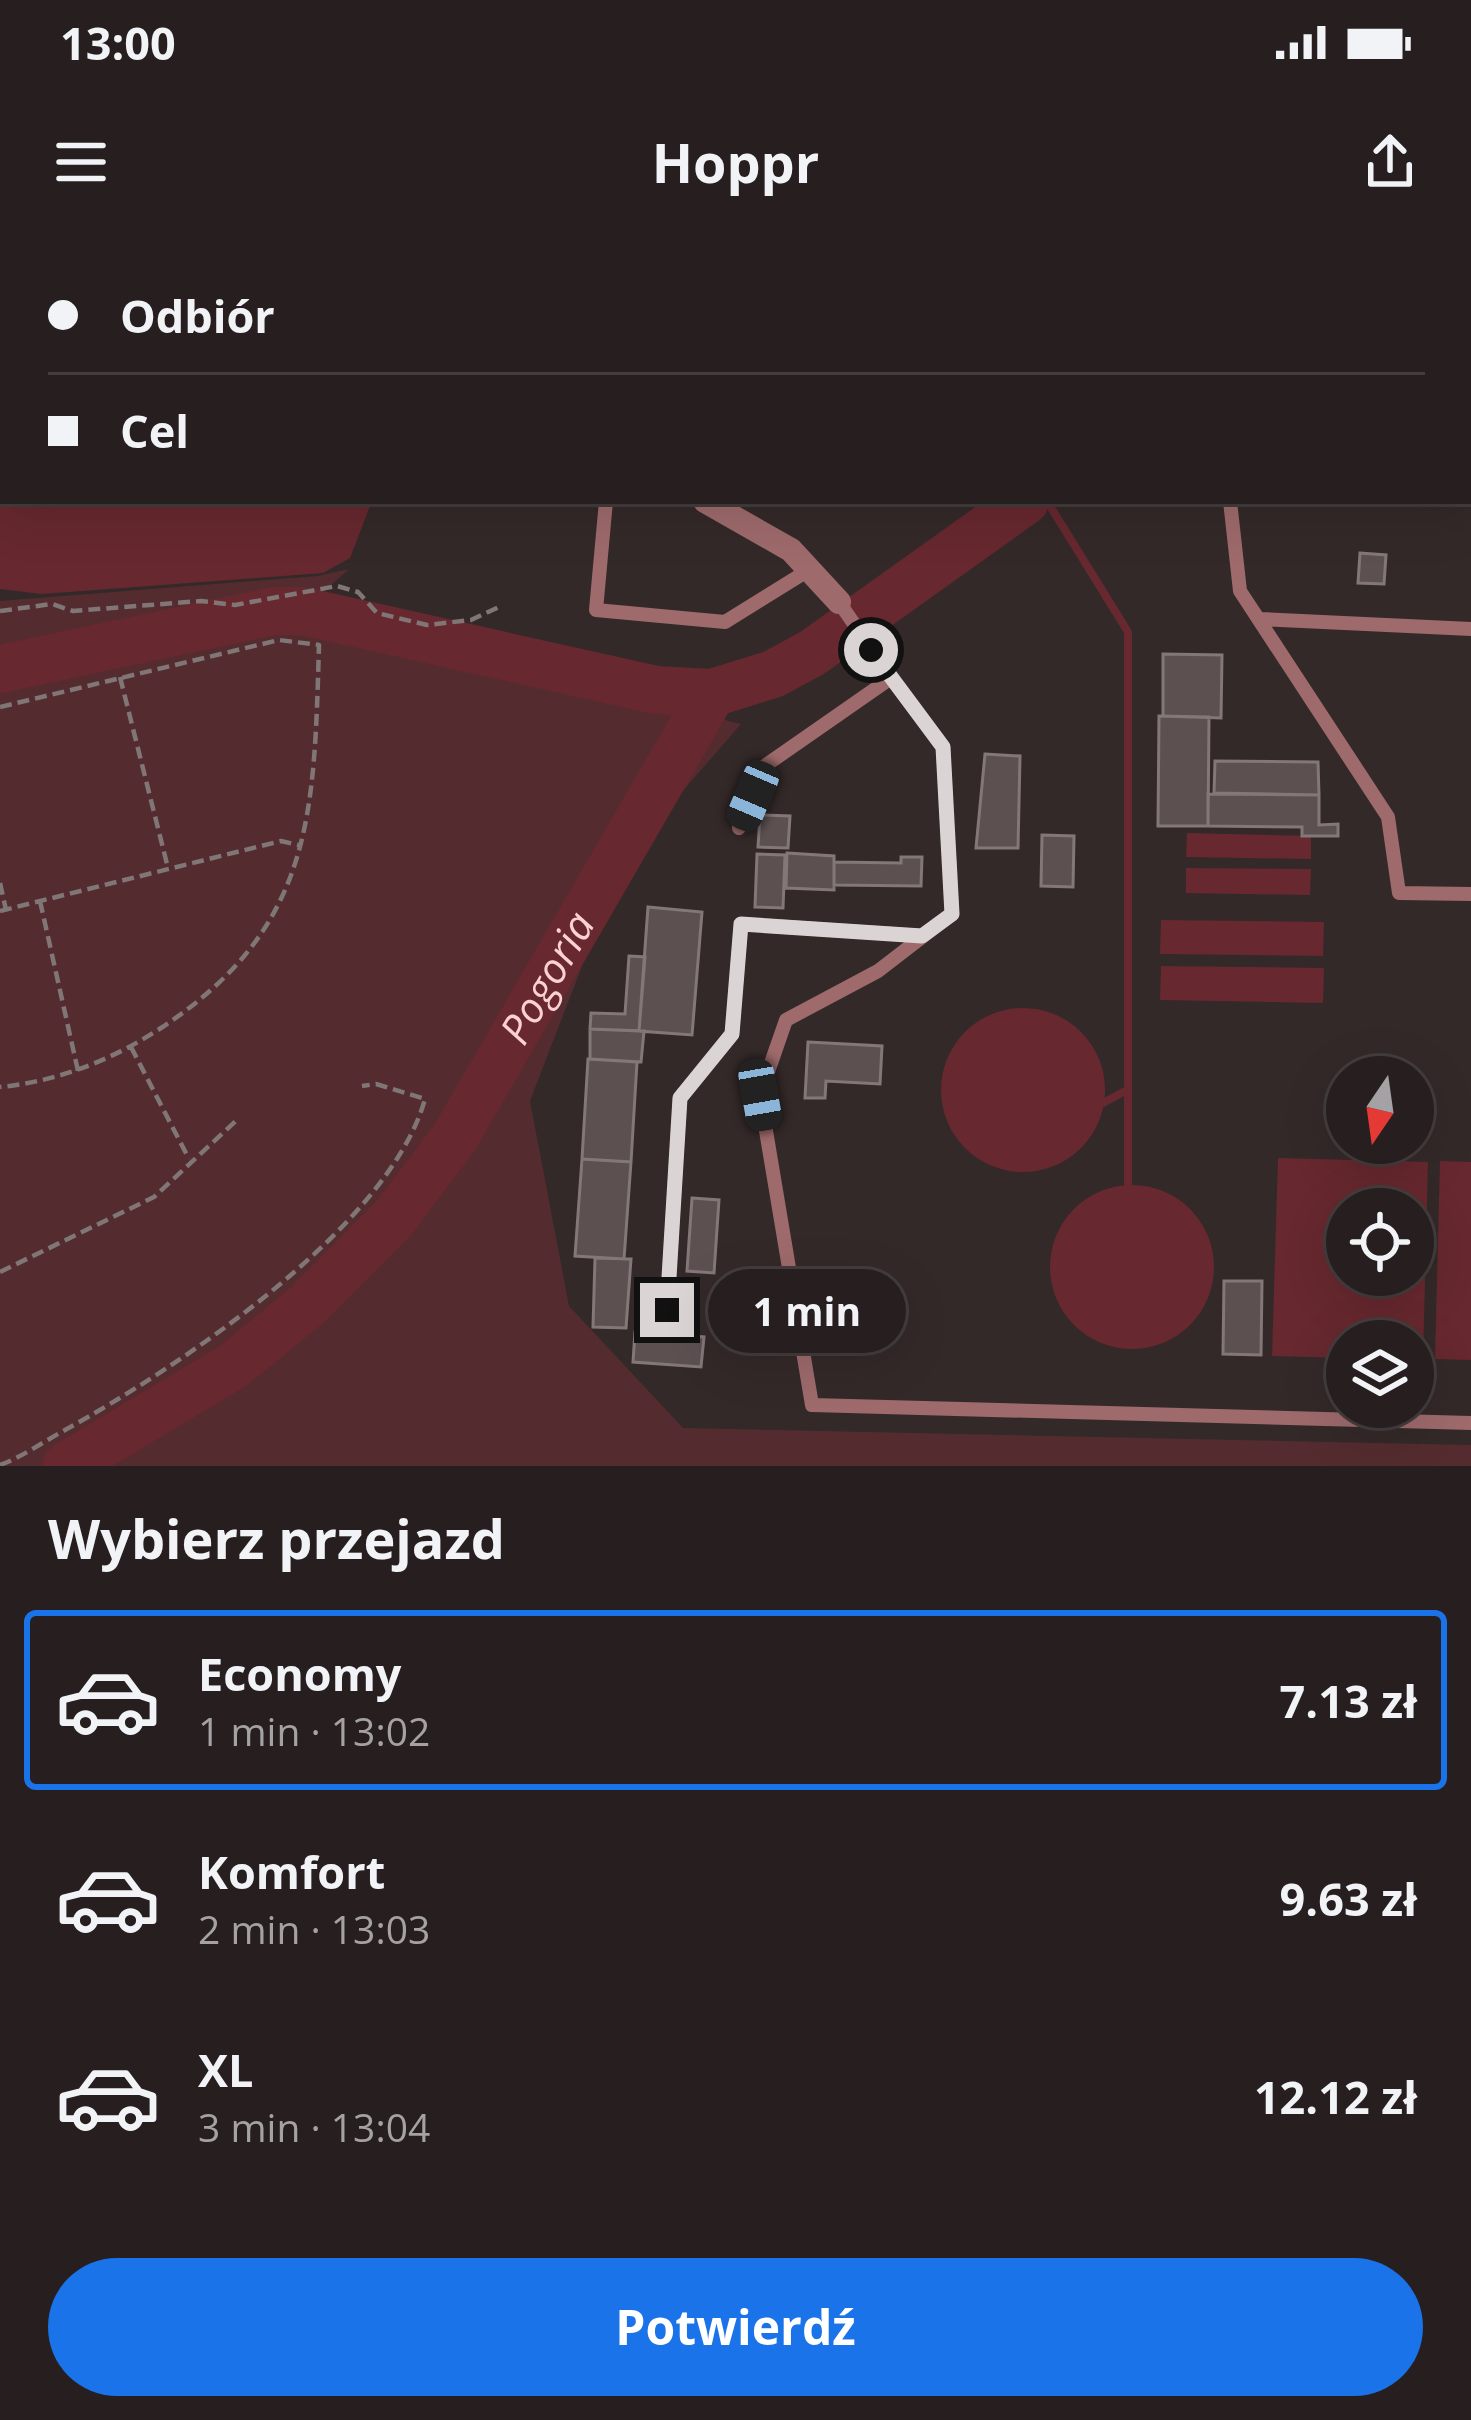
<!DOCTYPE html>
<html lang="pl">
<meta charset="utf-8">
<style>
body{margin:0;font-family:"Open Sans",sans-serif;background:#332c2c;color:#f1f3f6;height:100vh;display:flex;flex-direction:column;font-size:45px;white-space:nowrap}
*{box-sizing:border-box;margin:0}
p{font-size:39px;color:#a4a2a4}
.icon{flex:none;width:66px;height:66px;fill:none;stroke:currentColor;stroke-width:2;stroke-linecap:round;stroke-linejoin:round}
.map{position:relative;height:1226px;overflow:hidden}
.sheet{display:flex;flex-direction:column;background:#271f1f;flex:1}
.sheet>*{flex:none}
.banner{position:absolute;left:0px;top:0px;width:1473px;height:264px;box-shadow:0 12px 48px #0002,0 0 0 3px #433d3d;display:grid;align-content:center;height:264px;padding:0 48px;background:#271f1f}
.needle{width:78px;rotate:193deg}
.controls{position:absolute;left:1326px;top:816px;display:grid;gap:24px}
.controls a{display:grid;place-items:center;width:108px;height:108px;border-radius:50%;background:#271f1f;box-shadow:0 12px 48px #0002,0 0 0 3px #433d3d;font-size:60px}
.end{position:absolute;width:54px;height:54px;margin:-27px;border:15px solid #dbd4d4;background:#111;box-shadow:0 0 0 6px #111}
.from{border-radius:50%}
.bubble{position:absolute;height:84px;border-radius:42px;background:#271f1f;box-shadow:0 12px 48px #0002,0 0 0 3px #433d3d;font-size:39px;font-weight:700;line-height:84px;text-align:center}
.car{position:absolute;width:36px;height:72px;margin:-36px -18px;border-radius:15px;box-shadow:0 0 9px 3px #0007;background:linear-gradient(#222 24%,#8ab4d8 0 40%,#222 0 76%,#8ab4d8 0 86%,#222 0)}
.banner b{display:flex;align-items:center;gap:42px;height:114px;font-size:45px}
.banner b+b{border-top:3px solid #433d3d}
.banner i{width:30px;height:30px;background:#f1f3f6}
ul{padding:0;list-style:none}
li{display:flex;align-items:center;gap:36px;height:180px;margin:0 24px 18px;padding:0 24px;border:6px solid transparent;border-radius:12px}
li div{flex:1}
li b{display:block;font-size:45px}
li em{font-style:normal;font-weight:700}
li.selected{border-color:#1a73e8}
li>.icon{width:108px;height:108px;stroke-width:1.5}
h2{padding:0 48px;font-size:54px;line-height:144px}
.cta{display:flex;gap:24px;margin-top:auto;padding:24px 48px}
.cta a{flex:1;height:138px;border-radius:72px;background:#1a73e8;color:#fff;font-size:48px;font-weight:700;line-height:138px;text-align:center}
.status{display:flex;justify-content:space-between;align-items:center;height:84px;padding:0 60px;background:#271f1f;direction:ltr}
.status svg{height:33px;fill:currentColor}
header{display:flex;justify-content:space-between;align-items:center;height:156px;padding:0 48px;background:#271f1f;font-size:54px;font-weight:700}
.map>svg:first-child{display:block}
</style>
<div class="status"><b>13:00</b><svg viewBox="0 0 49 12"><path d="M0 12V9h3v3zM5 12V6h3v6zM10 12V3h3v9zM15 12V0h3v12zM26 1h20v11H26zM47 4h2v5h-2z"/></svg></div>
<header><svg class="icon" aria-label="menu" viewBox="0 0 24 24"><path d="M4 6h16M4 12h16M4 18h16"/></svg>Hoppr<svg class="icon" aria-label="share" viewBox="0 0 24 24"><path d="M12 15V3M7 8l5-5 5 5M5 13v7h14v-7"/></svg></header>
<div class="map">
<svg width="1471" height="1226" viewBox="0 0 1471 1226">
<rect width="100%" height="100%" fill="#342929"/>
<path fill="#542c2f" d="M1116 0H1471V122L1470 3Z
M349 329 321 354 0 414V361L318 336Z
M297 374 285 385 456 414 741 484 654 584 594 695 530 861 569 1066 683 1188 1471 1205V1226H0V439Z"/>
<path fill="#67282f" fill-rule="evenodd" d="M0 0H415L3 3 0 88Z
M0 122 3 261H372L350 318 323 333 42 354 0 349Z
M1187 593 1311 596V619L1186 617Z
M1186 628 1311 629 1310 655 1186 653Z
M1161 680 1324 682 1323 716 1160 714Z
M1161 726 1324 728 1323 763 1160 760Z
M941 850a82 82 0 1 1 164 0a82 82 0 1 1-164 0Z
M1278 918 1428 922 1423 1120 1413 1119V1101H1347V1118L1272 1116ZM1347 969H1413V1035H1347Z
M1440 921 1471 922V1120L1435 1119Z
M1050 1027a82 82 0 1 1 164 0a82 82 0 1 1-164 0Z"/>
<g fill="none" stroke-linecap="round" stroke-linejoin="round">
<path stroke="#67282f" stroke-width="8" d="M1086 0 1088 3
M1047 261 1128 392V945
M1103 863 1127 850"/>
<g stroke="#67282f" stroke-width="48">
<path d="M1470 33H1471"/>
<path d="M0 429 274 371H302L656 450 712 453"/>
<path id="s1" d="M66 1226 233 1126 305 1067 394 978 455 897 712 453 773 434 812 413 1025 261"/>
</g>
</g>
<path fill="#5c5051" stroke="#847777" stroke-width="3" d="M1360 313 1386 315 1384 344 1358 343Z
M1163 414 1222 415 1221 478 1163 476Z
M1159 476 1209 477 1208 586H1158Z
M985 514 1020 516 1018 608H976Z
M1215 521 1318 522 1319 555 1214 553Z
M1208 554 1319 555V585L1338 584V596H1302V587L1208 586Z
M760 575 790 576 788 608 758 607Z
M1042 595 1074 596 1073 647 1041 646Z
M787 613 834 616V650L786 648Z
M757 614 785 615 783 668 755 667Z
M901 617H922L921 646 834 645V622L901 623Z
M648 667 702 672 692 795 639 791Z
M629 716 645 717 639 791 590 789 591 773 625 774Z
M590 789 644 791 641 822 590 819Z
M808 802 882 806 880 844 826 841 825 858H805Z
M588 819 637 822 631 922 582 919Z
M582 919 631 922 624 1019 575 1016Z
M692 958 719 960 714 1033 687 1031Z
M595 1018 631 1019 626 1088 593 1087Z
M1224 1041H1262L1261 1115 1223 1114Z
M635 1092 704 1097 701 1127 633 1122Z"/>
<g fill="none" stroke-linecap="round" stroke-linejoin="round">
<path stroke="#807676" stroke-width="4.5" stroke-dasharray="12 6" stroke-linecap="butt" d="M438 3V0
M739 3 740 0
M0 96H3
M0 371 52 364 73 371 201 361 235 365 337 346 358 352 377 373 427 385 471 380 501 366
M120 437 168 628
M0 467 279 400 319 405C314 574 314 687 161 788 112 820 59 841 0 847
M0 643 6 670
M40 661 78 831
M0 671 281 601 302 606
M131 807 189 919
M0 1032 154 957 239 878
M0 1225C22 1217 43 1202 65 1190 177 1128 389 988 425 859L376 844 362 846"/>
<path stroke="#9e6a6c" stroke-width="14" d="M533 3 534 0
M606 261 596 370 725 382 812 328
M1230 261 1240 351 1388 577 1399 653 1471 654
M1261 379 1471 389
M891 438 943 507 952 674 878 731 786 780 760 855 812 1165 1471 1183
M739 588 766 525 891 438 839 362
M667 1070 680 858 732 794 741 684 923 696"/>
<path stroke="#9e6a6c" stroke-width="24" d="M1019 0 1021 3
M635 3 636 0
M705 261 791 310 839 362"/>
</g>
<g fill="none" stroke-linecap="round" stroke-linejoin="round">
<path stroke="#dbd4d4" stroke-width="15" d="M667 1070 680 858 732 794 741 684 922 696 952 674 943 507 871 410"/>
</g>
<g text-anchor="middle" stroke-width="9" stroke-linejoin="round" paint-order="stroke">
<g font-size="42" font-style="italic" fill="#fcd1d3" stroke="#181313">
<text dy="15" stroke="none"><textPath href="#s1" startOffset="699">Pogoria</textPath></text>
</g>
</g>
</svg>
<div class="controls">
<a><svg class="needle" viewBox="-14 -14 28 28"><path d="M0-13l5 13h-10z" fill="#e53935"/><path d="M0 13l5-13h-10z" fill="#a4a2a4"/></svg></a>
<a><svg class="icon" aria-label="locate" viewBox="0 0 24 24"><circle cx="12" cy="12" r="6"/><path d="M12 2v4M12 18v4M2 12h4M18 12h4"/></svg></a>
<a><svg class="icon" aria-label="layers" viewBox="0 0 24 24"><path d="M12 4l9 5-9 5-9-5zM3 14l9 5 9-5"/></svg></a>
</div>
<i class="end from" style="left:871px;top:410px"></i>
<i class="end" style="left:667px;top:1070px"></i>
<div class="bubble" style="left:708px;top:1029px;width:198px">1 min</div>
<i class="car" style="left:753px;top:556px;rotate:203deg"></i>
<i class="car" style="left:760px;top:855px;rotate:170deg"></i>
<div class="banner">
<b><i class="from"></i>Odbiór</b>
<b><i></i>Cel</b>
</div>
</div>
<section class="sheet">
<h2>Wybierz przejazd</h2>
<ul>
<li class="selected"><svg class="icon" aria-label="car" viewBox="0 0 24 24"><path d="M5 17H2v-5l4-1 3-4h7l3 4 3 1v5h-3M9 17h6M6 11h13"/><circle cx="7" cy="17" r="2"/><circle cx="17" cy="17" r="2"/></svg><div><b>Economy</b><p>1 min · 13:02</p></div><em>7.13 zł</em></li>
<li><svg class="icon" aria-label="car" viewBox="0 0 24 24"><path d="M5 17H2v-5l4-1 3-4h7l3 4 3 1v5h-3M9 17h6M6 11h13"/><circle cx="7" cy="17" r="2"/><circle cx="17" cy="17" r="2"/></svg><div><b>Komfort</b><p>2 min · 13:03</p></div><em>9.63 zł</em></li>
<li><svg class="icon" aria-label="car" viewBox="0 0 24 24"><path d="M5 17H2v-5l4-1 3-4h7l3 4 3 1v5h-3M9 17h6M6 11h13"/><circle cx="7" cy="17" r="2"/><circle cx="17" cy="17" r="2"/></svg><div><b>XL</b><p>3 min · 13:04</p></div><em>12.12 zł</em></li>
</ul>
<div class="cta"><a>Potwierdź</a></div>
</section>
